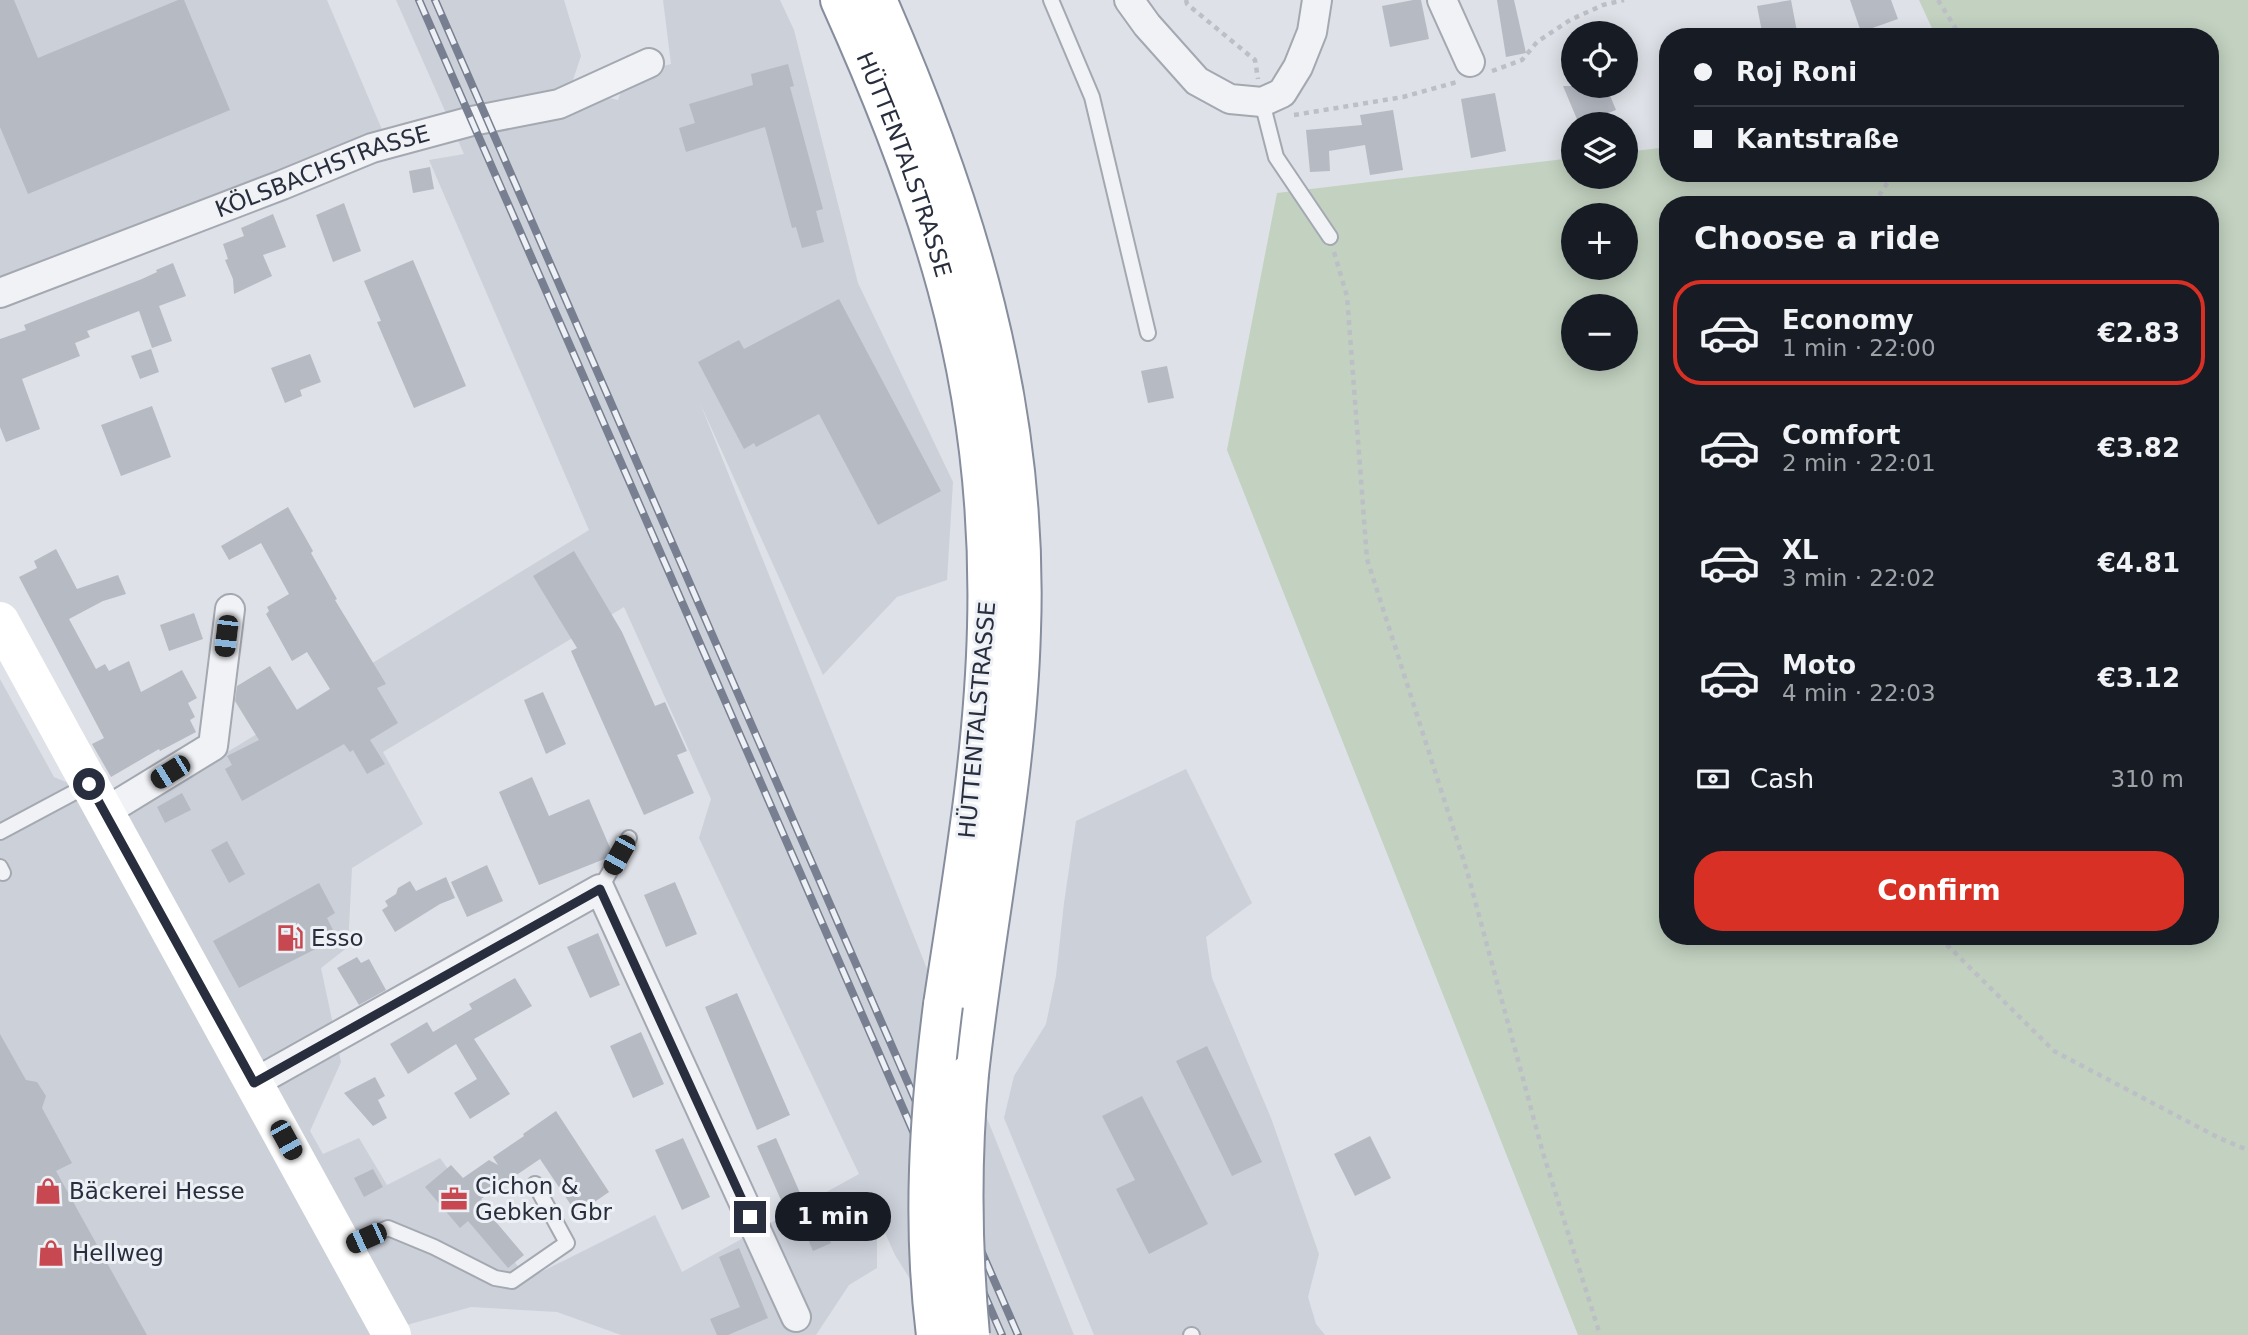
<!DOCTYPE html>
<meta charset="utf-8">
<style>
body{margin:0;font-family:"DejaVu Sans",sans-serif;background:#242831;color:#f1f3f6;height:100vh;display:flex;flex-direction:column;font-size:26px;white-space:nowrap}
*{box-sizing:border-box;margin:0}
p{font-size:23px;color:#9ea1a6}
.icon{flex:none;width:38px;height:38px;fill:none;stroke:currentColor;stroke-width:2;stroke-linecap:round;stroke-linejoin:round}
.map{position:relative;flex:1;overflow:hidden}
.details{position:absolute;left:1659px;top:196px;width:560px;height:749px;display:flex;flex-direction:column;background:#171b24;border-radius:28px;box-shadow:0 4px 18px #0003}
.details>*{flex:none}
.banner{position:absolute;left:1659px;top:28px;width:560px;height:154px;border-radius:28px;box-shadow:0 4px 18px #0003;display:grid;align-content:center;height:154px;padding:0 35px;background:#171b24}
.controls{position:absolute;left:1561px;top:21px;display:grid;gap:14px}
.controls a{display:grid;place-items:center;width:77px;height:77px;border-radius:50%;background:#171b24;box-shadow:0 4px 18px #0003;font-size:35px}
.end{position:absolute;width:32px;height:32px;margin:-16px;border:9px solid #282e3d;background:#fff;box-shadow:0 0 0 4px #fff}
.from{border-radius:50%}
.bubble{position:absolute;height:49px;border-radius:24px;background:#171b24;box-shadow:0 4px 18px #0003;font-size:23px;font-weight:600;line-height:49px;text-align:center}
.car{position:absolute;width:21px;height:42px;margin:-21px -10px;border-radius:9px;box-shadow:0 0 5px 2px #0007;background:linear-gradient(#222 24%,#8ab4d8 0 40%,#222 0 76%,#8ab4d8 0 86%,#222 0)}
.banner b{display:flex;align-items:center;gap:24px;height:66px;font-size:26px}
.banner b+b{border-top:2px solid #363941}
.banner i{width:18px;height:18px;background:#f1f3f6}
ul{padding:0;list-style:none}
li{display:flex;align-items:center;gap:21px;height:105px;margin:0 14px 10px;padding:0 21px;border:4px solid transparent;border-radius:28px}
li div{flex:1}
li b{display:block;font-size:26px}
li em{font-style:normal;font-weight:600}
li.active{border-color:#d93025}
li>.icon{width:63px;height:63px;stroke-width:1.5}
h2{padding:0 35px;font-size:32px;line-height:84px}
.pay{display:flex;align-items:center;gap:18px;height:77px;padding:0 35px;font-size:26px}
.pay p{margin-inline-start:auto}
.action{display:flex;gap:14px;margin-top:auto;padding:14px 35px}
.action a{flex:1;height:80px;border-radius:28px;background:#d93025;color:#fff;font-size:28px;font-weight:600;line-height:80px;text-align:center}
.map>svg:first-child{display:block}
</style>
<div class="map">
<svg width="2248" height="1335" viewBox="0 0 2248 1335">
<rect width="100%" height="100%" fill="#dee1e7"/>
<path fill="#ccd0d9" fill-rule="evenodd" d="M0 0H327L383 132 0 283Z
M396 0H564L581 56 570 89 618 100 627 75 671 64 663 0H780L794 30 858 283 953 482 947 580 897 597 823 675 700 403 1074 1335H945L895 1255 877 1215V1268L849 1285 816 1335H621L557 1312 471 1307 371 1335H0V679L54 777 133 810 589 530 429 160 464 154ZM624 607 711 799 699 838 859 1174 682 1272 655 1215 527 1279 440 1158 387 1185 359 1138 323 1154 310 1131 341 1062 321 968 348 947 352 868 423 824 383 752Z
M1186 769 1252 903 1206 937 1212 978 1271 1118 1319 1254 1308 1297 1316 1324 1325 1335H1094L1004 1118 1014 1076 1046 1024 1056 976 1064 903 1076 821Z"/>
<path fill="#c2d1c0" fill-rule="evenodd" d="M1919 0H2248V1335H1578L1227 450 1277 193 1573 158V177H1626V152L1668 147V173H2210V37H1936ZM1668 205H2210V936H1668ZM1573 215H1626V268H1573ZM1573 306H1626V359H1573Z"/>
<path fill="#b6bac3" d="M0 0H14L38 58 178 0H184L230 110 28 194 0 127Z
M1413 0H1421L1429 39 1390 47 1382 6Z
M1497 0H1514L1526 53 1506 57Z
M1791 0 1798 37H1763L1757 6Z
M1850 0H1891L1898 19 1861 32Z
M788 64 794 86 790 87 823 209 816 211 824 242 802 248 796 227 792 228 765 127 686 152 679 128 695 123 689 104 753 85 751 74Z
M1563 86H1606L1616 110 1579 124Z
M1495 93 1506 151 1471 158 1461 99Z
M1393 110 1403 170 1370 175 1365 145 1329 151 1330 171 1310 172 1306 130 1362 125 1360 115Z
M430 167 434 189 413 193 409 171Z
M344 203 361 251 333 262 316 215Z
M273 214 286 247 263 255 272 276 234 294 233 279 225 260 228 259 223 244 244 236 241 228Z
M413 260 466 386 414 408 377 322 381 321 364 281Z
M173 263 186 296 159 306 172 341 152 348 139 311 87 331 90 337 75 343 80 356 22 379 40 429 6 442 0 427V339L26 330 24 325 142 279 157 272 156 270Z
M839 299 941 491 878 525 819 414 756 447 754 443 744 449 698 362 739 340 744 349Z
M151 349 159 372 140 379 131 356Z
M310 354 321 382 300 390 302 396 285 403 271 368Z
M1167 366 1174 398 1148 403 1141 371Z
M152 406 171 457 121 476 101 425Z
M288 507 313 551 311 553 337 599 335 600 386 684 377 688 398 723 370 740 385 764 367 774 353 750 350 752 344 744 242 801 225 769 232 765 227 756 259 740 235 701 237 686 270 666 297 710 330 689 307 652 292 661 266 614 269 611 267 607 289 594 261 543 229 560 221 546Z
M56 549 77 589 118 575 126 594 103 601 69 619 96 669 105 664 109 671 129 661 141 692 182 670 197 698 188 703 195 717 190 720 196 732 160 751 159 749 111 777 92 744 104 738 19 577 37 568 34 561Z
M574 551 622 632 655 706 665 702 687 751 677 755 694 793 644 815 571 651 577 648 533 576Z
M194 613 203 639 169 651 160 625Z
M543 692 566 744 546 754 524 700Z
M532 777 549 816 589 799 611 850 607 858 539 885 499 792Z
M182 793 191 810 165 823 157 807Z
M227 841 245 874 229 883 211 850Z
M487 865 503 901 467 917 451 882Z
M446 877 455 898 440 904 395 932 382 910 388 906 385 901 396 894 398 888 410 881 416 891Z
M675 882 697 934 666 947 644 895Z
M319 883 335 913 327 918 337 938 239 988 213 941Z
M598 933 620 985 590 998 567 947Z
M357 957 361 963 369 959 386 990 359 1005 337 968Z
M515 978 532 1006 474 1039 510 1094 470 1119 454 1093 477 1079 456 1044 408 1074 390 1044 427 1022 433 1032 472 1009 469 1004Z
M737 993 790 1115 757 1130 705 1007Z
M641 1032 664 1084 633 1098 610 1046Z
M0 1034 26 1080 37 1082 46 1096 42 1108 72 1163 56 1171 147 1335H0Z
M1207 1046 1262 1162 1232 1176 1176 1061Z
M375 1077 385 1096 378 1100 387 1118 373 1126 344 1093Z
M1142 1096 1208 1224 1149 1254 1116 1189 1135 1180 1102 1116Z
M556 1111 609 1192 577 1214 540 1159 481 1199 486 1205 484 1208 524 1255 508 1268 468 1221 460 1228 425 1187 451 1165 463 1178 489 1160 498 1165 493 1157 524 1136 523 1134Z
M1370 1136 1391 1178 1355 1196 1334 1154Z
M683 1138 710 1197 682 1210 655 1150Z
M776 1138 811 1218 819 1215 831 1243 813 1251 801 1223 793 1227 757 1146Z
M373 1169 383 1187 364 1197 354 1178Z
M739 1248 768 1318 728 1335H717L710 1319 740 1307 719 1257Z"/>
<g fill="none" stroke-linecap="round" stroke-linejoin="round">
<defs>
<path id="lane" d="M1051 0 1092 97 1148 333
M1262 102 1276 157 1330 237
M0 832 88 785
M0 867 3 873
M600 889 629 838
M346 1247 388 1228 434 1247 495 1278 512 1281 567 1243 535 1184
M1191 1335H1192"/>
<g id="street">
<path d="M1129 0 1147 25 1197 81 1230 99 1262 102 1282 93 1298 67 1312 32 1317 0"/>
<path d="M1442 0 1470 62"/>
<path id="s1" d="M0 293 282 185 372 148 472 121 559 104 649 63"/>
<path d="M105 812 213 746 230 609"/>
<path d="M254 1083 600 889 796 1317"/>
</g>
<g id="highway">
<path id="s2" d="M840 0C882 93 920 188 947 287 977 397 990 513 987 627 984 754 962 880 943 1005"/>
<path d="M877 0C966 203 1029 405 1021 630 1017 779 985 926 969 1074"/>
</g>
</defs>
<use href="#lane" stroke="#a4a8b1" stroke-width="18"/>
<use href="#street" stroke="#a4a8b1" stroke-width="32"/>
<use href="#highway" stroke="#868d9d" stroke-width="42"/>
<path stroke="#bdbfc6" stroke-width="4.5" stroke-dasharray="5 5" stroke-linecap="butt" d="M1186 0 1187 4 1255 60 1258 79
M1938 0 1961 37
M1492 71 1522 60 1537 42 1570 20 1603 5 1624 0
M1294 115 1403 97 1457 82
M1876 205 1878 197 1894 173
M1334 252 1347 296 1367 559 1467 871 1543 1153 1600 1335
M1942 936 1945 943 2054 1051 2219 1138 2248 1150"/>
<use href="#lane" stroke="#f1f2f6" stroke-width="14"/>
<use href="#street" stroke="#f1f2f6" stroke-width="28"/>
<path stroke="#fff" stroke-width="38" d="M0 621 392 1335"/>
<use href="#highway" stroke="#fff" stroke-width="38"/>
<defs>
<path id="rail" d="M419 0 1002 1335
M435 0 1018 1335"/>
</defs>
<use href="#rail" stroke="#787f90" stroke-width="8"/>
<use href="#rail" stroke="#edf0f5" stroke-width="5" stroke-dasharray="16" stroke-linecap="butt"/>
<defs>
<path id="highway-bridge" d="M969 1074C961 1161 962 1248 970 1335
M936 1335C922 1225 929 1115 943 1005"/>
</defs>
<use href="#highway-bridge" stroke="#868d9d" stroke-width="42" stroke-linecap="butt"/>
<use href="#highway-bridge" stroke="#fff" stroke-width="38"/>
</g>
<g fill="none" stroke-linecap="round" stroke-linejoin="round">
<path stroke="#282e3d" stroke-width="9" d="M89 784 254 1083 600 889 750 1217"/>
</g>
<defs>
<symbol id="fuel-bare" viewBox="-9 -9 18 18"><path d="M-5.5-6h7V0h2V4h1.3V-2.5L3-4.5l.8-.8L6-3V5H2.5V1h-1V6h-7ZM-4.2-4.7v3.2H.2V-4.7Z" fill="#c74850" stroke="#edf0f5" stroke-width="2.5" paint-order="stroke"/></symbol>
<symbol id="shop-bare" viewBox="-9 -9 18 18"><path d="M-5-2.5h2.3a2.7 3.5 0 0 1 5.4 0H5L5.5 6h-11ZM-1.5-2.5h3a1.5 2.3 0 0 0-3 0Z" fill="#c74850" stroke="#edf0f5" stroke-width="2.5" paint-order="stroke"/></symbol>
<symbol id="office-bare" viewBox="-9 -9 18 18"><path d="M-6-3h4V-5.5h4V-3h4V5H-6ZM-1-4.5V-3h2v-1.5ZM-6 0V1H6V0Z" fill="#c74850" stroke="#edf0f5" stroke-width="2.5" paint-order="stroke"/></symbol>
</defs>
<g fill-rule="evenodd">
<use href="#fuel-bare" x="271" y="919" width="38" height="38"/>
<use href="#shop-bare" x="29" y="1172" width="38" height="38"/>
<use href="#office-bare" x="435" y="1180" width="38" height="38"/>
<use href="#shop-bare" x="32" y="1234" width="38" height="38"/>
</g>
<g text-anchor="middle" stroke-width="6" stroke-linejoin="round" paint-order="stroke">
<g font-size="23" fill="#282e3d" stroke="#edf0f5">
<text dy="8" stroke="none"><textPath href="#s2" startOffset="177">HÜTTENTALSTRASSE</textPath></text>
<text dy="8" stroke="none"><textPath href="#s1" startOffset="345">KÖLSBACHSTRASSE</textPath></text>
<text transform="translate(977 720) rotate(-85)" y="8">HÜTTENTALSTRASSE</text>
</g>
<g font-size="23" fill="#282e3d" stroke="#edf0f5" text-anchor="start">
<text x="311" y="946">Esso</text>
<text x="475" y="1194">Cichon &amp;<tspan x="475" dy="26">Gebken Gbr</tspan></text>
<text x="69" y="1199">Bäckerei Hesse</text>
<text x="72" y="1261">Hellweg</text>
</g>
</g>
</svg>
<div class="controls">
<a><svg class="icon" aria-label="locate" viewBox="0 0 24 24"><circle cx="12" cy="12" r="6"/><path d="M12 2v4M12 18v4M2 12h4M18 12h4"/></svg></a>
<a><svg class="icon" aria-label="layers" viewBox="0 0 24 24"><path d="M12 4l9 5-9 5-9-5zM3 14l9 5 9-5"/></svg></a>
<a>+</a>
<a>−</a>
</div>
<i class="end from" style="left:89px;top:784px"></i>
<i class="end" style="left:750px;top:1217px"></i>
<div class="bubble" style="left:775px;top:1192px;width:116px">1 min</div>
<i class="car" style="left:226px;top:636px;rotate:187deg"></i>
<i class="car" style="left:170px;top:772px;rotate:238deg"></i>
<i class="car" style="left:619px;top:855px;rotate:209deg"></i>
<i class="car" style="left:286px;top:1140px;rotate:151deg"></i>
<i class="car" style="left:366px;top:1238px;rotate:246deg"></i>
<div class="banner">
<b><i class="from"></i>Roj Roni</b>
<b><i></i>Kantstraße</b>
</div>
<section class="details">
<h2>Choose a ride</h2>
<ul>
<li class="active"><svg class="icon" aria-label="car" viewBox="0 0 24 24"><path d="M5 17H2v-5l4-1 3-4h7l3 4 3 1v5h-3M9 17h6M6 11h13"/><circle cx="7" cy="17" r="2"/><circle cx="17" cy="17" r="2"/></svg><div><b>Economy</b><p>1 min · 22:00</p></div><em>€2.83</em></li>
<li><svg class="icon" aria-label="car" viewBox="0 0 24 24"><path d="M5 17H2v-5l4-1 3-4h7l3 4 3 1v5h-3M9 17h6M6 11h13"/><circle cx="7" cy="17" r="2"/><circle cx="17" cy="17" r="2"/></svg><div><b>Comfort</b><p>2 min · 22:01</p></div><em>€3.82</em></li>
<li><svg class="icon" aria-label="car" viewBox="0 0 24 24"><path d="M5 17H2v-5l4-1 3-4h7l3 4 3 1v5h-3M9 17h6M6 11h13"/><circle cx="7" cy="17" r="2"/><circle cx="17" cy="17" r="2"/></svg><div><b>XL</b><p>3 min · 22:02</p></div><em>€4.81</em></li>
<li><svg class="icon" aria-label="car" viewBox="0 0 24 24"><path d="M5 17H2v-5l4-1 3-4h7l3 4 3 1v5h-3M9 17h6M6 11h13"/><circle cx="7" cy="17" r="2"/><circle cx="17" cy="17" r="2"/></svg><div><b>Moto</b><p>4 min · 22:03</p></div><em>€3.12</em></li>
</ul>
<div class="pay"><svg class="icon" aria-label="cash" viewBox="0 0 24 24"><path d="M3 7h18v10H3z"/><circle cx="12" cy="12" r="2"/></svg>Cash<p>310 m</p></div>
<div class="action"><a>Confirm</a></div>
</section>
</div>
